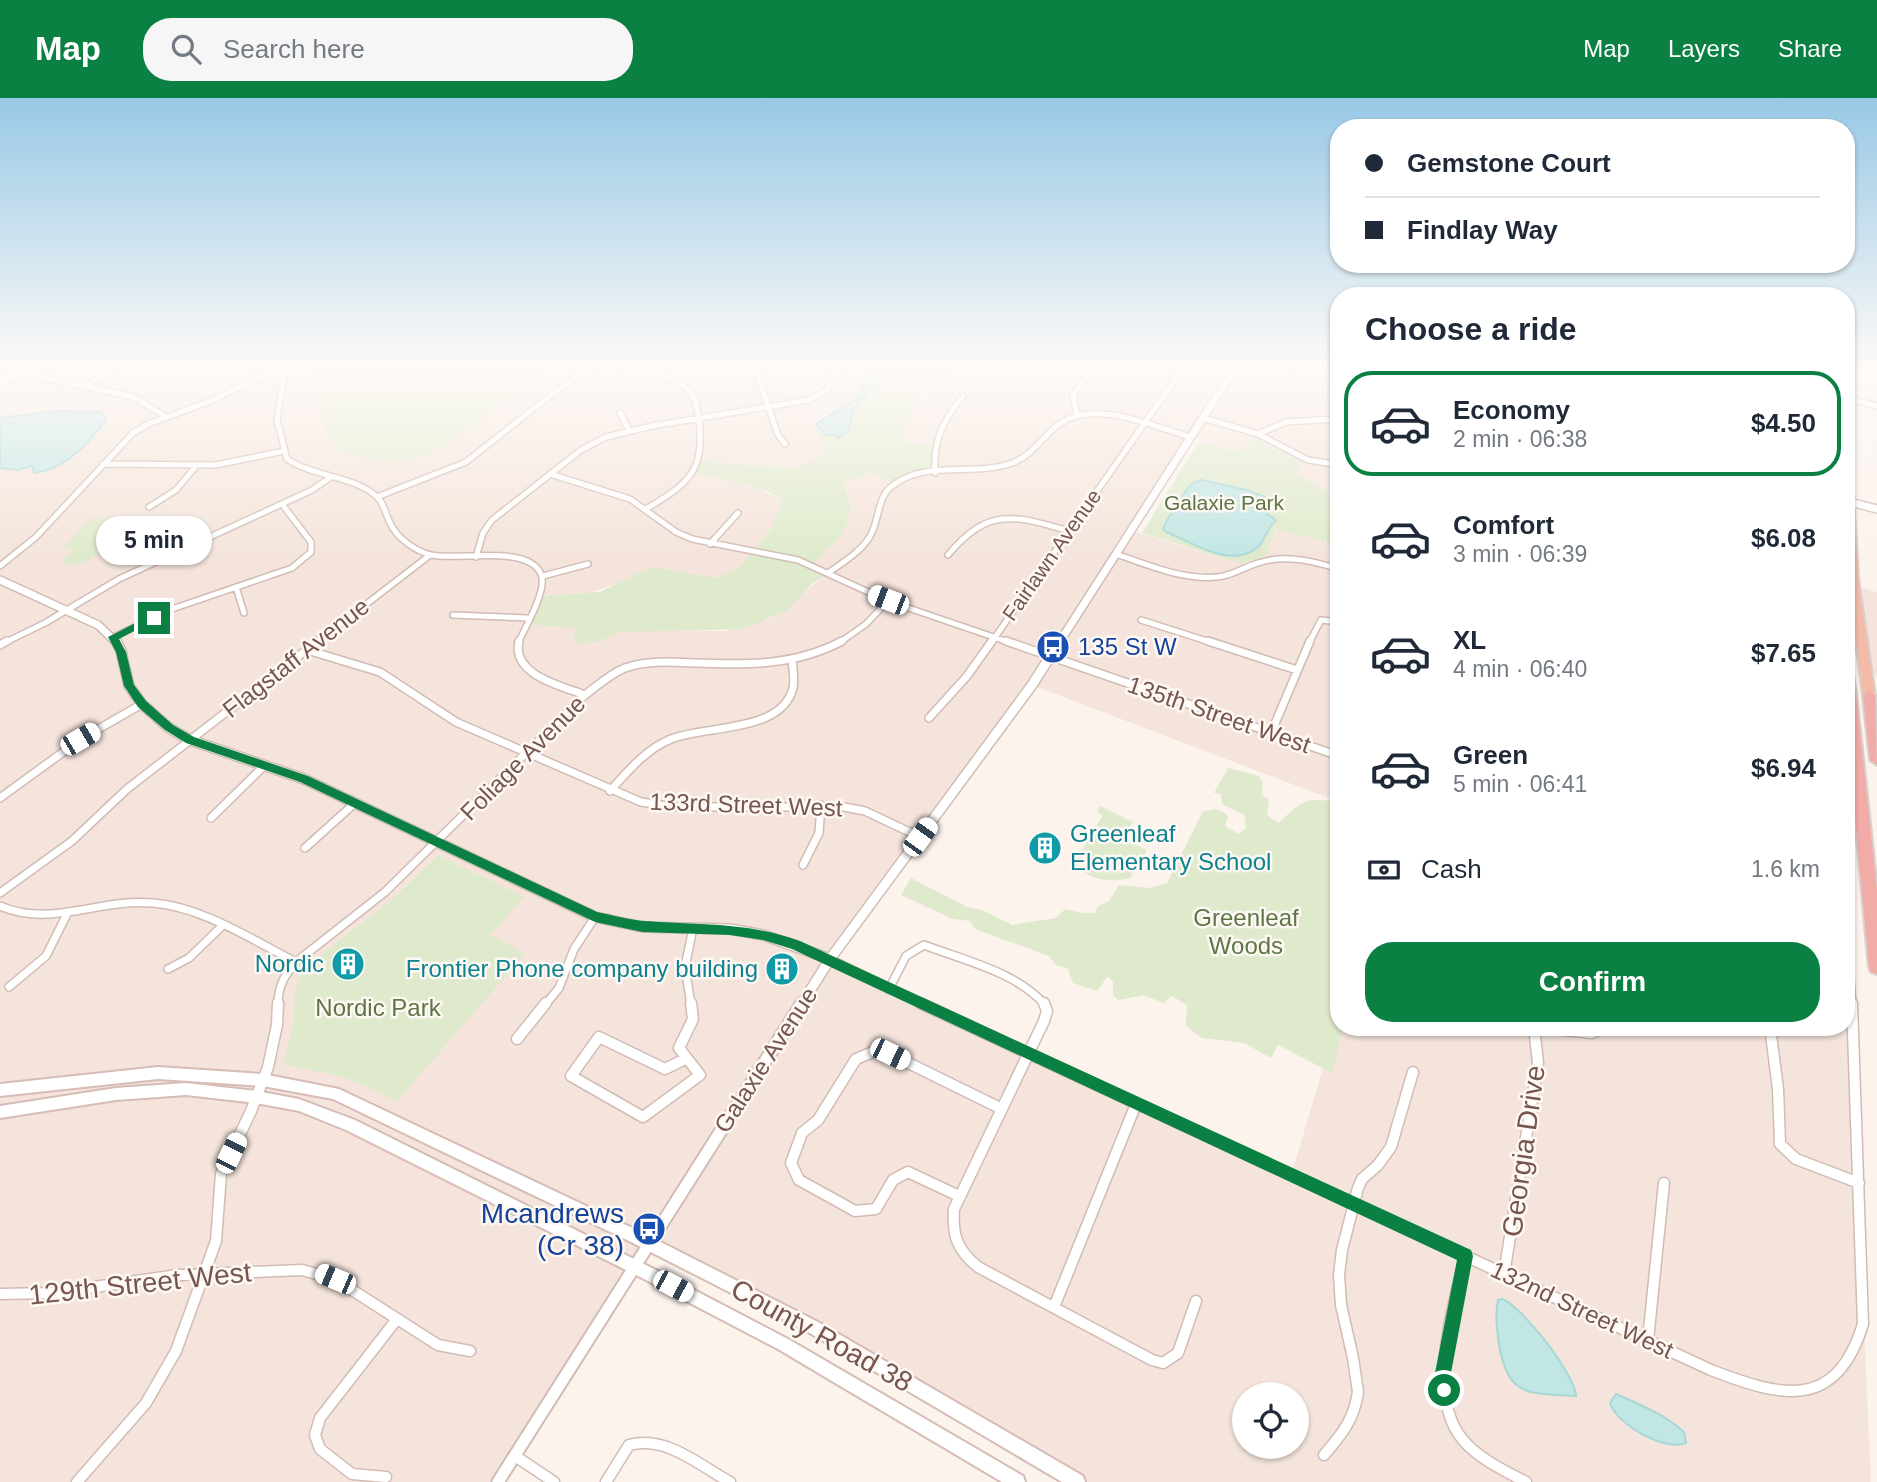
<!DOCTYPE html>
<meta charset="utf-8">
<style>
body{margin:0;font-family:Arial,sans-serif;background:#f6f6f7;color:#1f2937;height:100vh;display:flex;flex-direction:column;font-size:26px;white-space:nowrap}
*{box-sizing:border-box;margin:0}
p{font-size:23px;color:#747a83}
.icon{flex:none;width:38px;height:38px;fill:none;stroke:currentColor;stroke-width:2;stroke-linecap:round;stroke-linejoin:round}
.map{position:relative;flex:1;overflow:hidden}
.side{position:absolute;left:1330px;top:189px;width:525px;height:749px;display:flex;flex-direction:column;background:#fff;border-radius:28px;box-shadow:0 2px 5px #0004}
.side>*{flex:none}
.hud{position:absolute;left:1330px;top:21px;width:525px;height:154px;border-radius:28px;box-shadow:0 2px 5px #0004;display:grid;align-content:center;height:154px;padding:0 35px;background:#fff}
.controls{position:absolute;left:1232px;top:1284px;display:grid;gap:14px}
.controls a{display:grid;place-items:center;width:77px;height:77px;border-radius:50%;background:#fff;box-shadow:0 2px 5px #0004;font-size:35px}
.end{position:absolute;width:32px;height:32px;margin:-16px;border:9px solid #0b8043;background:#fff;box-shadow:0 0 0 4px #fff}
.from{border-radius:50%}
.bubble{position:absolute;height:49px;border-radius:24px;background:#fff;box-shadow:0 2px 5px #0004;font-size:23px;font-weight:700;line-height:49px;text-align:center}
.car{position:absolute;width:21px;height:42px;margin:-21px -10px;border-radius:9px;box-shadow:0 0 5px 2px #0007;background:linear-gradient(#fff 24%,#345 0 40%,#fff 0 76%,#345 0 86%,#fff 0)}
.hud b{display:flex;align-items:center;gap:24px;height:66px;font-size:26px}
.hud b+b{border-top:2px solid #e0e1e3}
.hud i{width:18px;height:18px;background:#1f2937}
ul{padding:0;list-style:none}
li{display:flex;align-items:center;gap:21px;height:105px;margin:0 14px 10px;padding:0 21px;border:4px solid transparent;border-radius:28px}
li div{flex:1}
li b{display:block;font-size:26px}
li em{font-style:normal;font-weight:700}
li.selected{border-color:#0b8043}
li>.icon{width:63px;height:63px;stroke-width:1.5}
h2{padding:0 35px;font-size:32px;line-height:84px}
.pay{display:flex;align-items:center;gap:18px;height:77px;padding:0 35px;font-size:26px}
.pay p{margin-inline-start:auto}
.action{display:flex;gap:14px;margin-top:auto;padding:14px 35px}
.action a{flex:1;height:80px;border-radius:28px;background:#0b8043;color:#fff;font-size:28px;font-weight:700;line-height:80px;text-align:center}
header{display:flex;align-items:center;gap:42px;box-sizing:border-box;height:98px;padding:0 35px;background:#0b8043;color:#fff}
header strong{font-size:33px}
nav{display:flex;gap:38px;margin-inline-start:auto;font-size:24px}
.search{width:490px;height:63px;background:#f6f6f7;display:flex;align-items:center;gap:18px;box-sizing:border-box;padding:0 24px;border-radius:28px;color:#747a83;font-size:26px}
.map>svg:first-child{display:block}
</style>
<header>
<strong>Map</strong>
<div class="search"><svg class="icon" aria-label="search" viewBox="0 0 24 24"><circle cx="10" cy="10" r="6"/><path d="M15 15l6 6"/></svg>Search here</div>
<nav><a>Map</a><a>Layers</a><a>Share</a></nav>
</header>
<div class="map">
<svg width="1877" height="1384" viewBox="0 0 1877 1384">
<rect width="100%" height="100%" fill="#fcf3ed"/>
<path fill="#f4e4db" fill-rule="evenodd" d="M0 270H869L854 299 816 322 813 327 829 348 817 361 795 370 699 363 696 375 754 388 783 403 771 431 739 469 717 480 700 478 612 487 589 495 539 498 576 530 726 533 772 520 828 475 810 467 837 442 848 393 843 384 872 375 895 386 909 379 935 375 933 354 901 343 912 311 941 279 948 276 941 270H1339V401L1296 376 1302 365 1251 339 1241 354 1191 339 1132 433 1242 466 1266 458 1275 431 1339 447V704L1032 587 830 861 1289 1076 1294 1068 1323 970 1342 929H1846V830L1871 1384H1077L813 1229 649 1146 498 1384H0ZM1244 1297H1297V1349H1244Z
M1854 488 1877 494V581L1861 553Z"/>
<path fill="#deeacb" d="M376 270H395V276H455L490 270H550L446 347C405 368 366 369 327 343L322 320 320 273Z
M869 270H941L949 276C922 286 910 317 901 342L910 347 935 345V375L909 379 895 386 872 375 843 384C862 423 838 442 811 467L828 475 813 485 786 513 742 531 619 534 600 543 578 546 573 542 576 530 526 526 539 498 600 494 651 469 717 480 739 469 771 431 783 403C758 384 725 383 695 375L699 363 795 370 817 361 828 348 812 327 854 299Z
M1251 339 1302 365 1296 376 1339 401V447L1275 431 1266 458 1242 466 1142 435 1199 343 1241 354Z
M92 419 112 423 105 431 126 434 132 432 136 439 78 467 61 464 74 452 63 450Z
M1228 670 1259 678 1263 685 1262 697 1269 701 1267 717 1279 725C1302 702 1305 699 1339 704V929H1343L1332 975 1278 947 1271 960 1244 945 1202 940 1186 928 1187 907 1172 898 1163 905 1144 897 1118 902 1113 897V884L1108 878 1097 893 1073 885 1068 871 1056 867 1049 858 975 831 970 823 953 821 901 797 911 780 967 809 982 812 1012 827 1056 820 1065 811 1083 815H1095L1098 808 1109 803 1119 787 1150 790 1167 785 1203 713 1215 711 1225 715 1228 719 1225 728 1239 736 1246 730 1245 717 1222 706 1221 696 1214 695Z
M1100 708 1133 724 1123 741 1147 752 1130 780C1113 784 1098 783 1083 774L1088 765 1077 760 1103 717 1097 714Z
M438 757 524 799 490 837 525 856 397 1003 344 979 283 966C286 955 290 943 292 932 297 904 290 892 308 867L394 800Z"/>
<path fill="#c1e6e4" stroke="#a8d7d5" stroke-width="2" d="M874 270H893C881 282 866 294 856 308 847 321 857 330 838 341L835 337H826L816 326 855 302 864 290Z
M56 313 100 314 107 320C91 343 65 372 34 375L32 368 18 372 0 370V320Z
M1201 382 1247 392 1270 401 1267 416 1276 422C1267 429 1266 441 1258 449 1231 472 1192 444 1166 434L1163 431C1167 420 1172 415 1178 406 1186 394 1186 387 1201 382Z
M1502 1201C1522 1208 1576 1278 1576 1298 1529 1295 1508 1300 1499 1247 1497 1232 1495 1217 1498 1202Z
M1616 1296C1641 1307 1664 1316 1684 1334L1686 1345C1665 1354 1616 1326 1610 1305Z"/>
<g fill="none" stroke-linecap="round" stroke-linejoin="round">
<defs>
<path id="minor-far2" d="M285 270 277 322 287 361C314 379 350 377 375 397 384 404 385 415 390 425 397 440 415 453 431 457 457 463 528 446 541 476 548 491 525 530 518 545
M622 270C643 274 667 275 684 288 696 297 697 309 699 322 705 374 688 386 646 411
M755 270 778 337 785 346
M23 275 134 299 166 319
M87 288 112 270
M1846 300 1877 308
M620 315 629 332
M1077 318 1073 297 1092 270
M1203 320 1258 336 1308 362 1339 367
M1258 336 1286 324 1336 321
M103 366 216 367 284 353
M935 375C933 343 943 322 963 298
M550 376 630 401 676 434 692 441 798 462 888 503 1011 545
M377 399 466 364 552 296 591 270
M149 409 176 392 197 367
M710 446 738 415
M1116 456C1148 467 1182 482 1217 479 1232 478 1244 469 1258 465 1285 456 1313 463 1339 471
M948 457C988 409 1014 417 1069 433
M476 459 483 435 492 422 581 352 606 339 652 328 809 302 827 292 839 270
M0 468 36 439 133 335 148 326 211 303 258 280 310 271 348 270
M828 475C842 465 859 455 869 440 880 424 876 400 892 388 926 361 974 379 1012 365 1040 355 1049 322 1081 317 1117 311 1156 329 1190 339
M543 478 588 466
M236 489 244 515
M453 517 528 520
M1141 522 1213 545
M113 539 175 510 292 470 311 454V444L282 406
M4 545 45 525 119 481 312 392 331 379
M316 545 430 457
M839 545 866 526 888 503
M991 545 1174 283 1178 270
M1309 545 1321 522 1339 524"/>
<path id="minor-far1" d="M519 543C511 577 562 588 585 597
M1006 543 1339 658
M1208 543 1297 572
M0 547 7 543
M307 552 380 574 456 624 641 704 672 709H844L865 713 920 739
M929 620 967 578 992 543
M1271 635 1310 543
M610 693C628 673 646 651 671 641 706 627 782 635 793 590 795 582 793 571 792 563
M0 700 81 641 142 606
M211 720 265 667
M305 750 355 705
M803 767 819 735 821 707
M0 795 72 743 127 691 318 543
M0 808C52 830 100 800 153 805 203 809 252 842 296 864
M1846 830 1852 907
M830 861 924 907
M168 871 189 860 221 829
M9 889 46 858 68 814
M889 891 906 858 924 847C963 862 1017 874 1045 907
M278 907C278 888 284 878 296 864L385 794 585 597C598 587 610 576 625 570 647 562 672 564 695 565 746 567 795 568 842 543
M545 907 559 890 574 851 595 819
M691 907 685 869 693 830"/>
<path id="minor" d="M920 905 1711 1272C1781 1299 1836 1314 1863 1226L1852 905
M1044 905 1047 913 1044 923 954 1111C952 1137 957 1152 978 1169L1152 1262 1163 1265 1178 1255 1196 1203
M1536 929 1592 935 1606 929
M1770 929 1778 991 1780 1046 1796 1061 1859 1085
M517 941 546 905
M685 961 665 971 599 939 571 978 643 1019 700 977 679 950 693 921 691 905
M959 1098 908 1074 893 1082 876 1111 855 1113 799 1082 791 1065 802 1035 818 1022 856 961 875 953 890 956 1002 1011
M1465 1158C1454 1209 1425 1297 1463 1342 1479 1361 1505 1373 1526 1384
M1504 1176 1538 965 1534 929
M0 1196 52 1195 178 1177 302 1172 335 1181 438 1247 470 1253
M1054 1209 1136 1006
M1648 1242 1664 1085
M1324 1357C1342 1336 1354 1322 1358 1294L1353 1260 1341 1207 1339 1177 1342 1152 1358 1090 1362 1081 1378 1067 1391 1049 1413 974
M515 1358 554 1384
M386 1379 352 1376 320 1351 315 1337 320 1320 397 1221
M77 1384 146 1305 176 1253 216 1143 221 1076 251 1013 268 969 277 927 278 905
M606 1384 629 1347C666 1337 699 1367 730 1384"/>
<path id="tertiary-far2" d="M1294 270 1339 281
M0 285 35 270
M1846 403 1877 411
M0 482 98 527 117 545
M1059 545 1235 270"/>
<path id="tertiary-far1" d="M116 543 121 553 129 588 142 606 169 630 190 642 304 681 595 819 642 829 730 831 763 837 830 861
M801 907 830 861 1032 587 1060 543"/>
<path id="tertiary" d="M498 1384 802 905"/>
<path id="secondary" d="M158 969 263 976 339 991 641 1134 818 1224 1083 1378 1085 1384H1062L808 1234 631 1144 333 1001 263 988 158 981 0 998V986Z
M186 985 256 993 299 1001 355 1022 656 1172 788 1241 1023 1378 1025 1384H1002L778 1251 646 1182 346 1032 299 1013 256 1005 186 997 116 1002 0 1020V1008L116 990Z"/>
<path id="trunk" d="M1846 360 1851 363 1858 481 1875 598 1869 602 1863 598 1848 481Z
M1846 567 1852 571 1856 595 1850 599 1846 598Z"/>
<path id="motorway" d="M1850 590 1856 595 1877 792V876L1871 874 1869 869 1846 624V591Z
M1869 593 1875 598 1877 667 1870 662 1863 598Z"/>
</defs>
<use href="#minor-far2" stroke="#d1bcb4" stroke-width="8"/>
<use href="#minor-far1" stroke="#d1bcb4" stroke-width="10"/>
<use href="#minor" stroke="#d1bcb4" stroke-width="13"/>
<use href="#tertiary-far2" stroke="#d1bcb4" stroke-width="10"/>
<use href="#tertiary-far1" stroke="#d1bcb4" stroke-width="12"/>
<use href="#tertiary" stroke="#d1bcb4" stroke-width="15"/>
<use href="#secondary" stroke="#d6bcb5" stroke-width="4"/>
<use href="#trunk" stroke="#d9d0ce" stroke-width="4"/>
<use href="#motorway" stroke="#d9d0ce" stroke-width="4"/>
<use href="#minor-far2" stroke="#fff" stroke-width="5"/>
<use href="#minor-far1" stroke="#fff" stroke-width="7"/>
<use href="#minor" stroke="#fff" stroke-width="10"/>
<use href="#tertiary-far2" stroke="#fff" stroke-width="7"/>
<use href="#tertiary-far1" stroke="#fff" stroke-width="9"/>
<use href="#tertiary" stroke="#fff" stroke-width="11"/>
<use href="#secondary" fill="#fff" fill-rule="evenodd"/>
<use href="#trunk" fill="#f4bba9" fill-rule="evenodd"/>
<use href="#motorway" fill="#f2aca8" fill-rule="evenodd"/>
</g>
<linearGradient id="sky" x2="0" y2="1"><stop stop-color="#98c8e6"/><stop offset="0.58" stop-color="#fefaf7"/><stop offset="1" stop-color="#fefaf7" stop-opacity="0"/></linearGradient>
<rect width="1877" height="464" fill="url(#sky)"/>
<path fill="#0b8043" d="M151 517 159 520 119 541 126 554 134 587 146 603 173 627 194 639 308 678 597 814C613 817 629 822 645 823 698 827 748 824 800 843L1471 1152 1473 1158 1451 1275 1453 1292 1450 1298 1444 1300 1439 1298 1435 1275 1457 1162 792 851 763 842 730 837 642 834 595 824 300 684 186 645 165 632 138 609 124 588 116 554 108 539Z"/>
<defs>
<symbol id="bus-disc" viewBox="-11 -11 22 22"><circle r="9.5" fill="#1a4fb4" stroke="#fef8f4"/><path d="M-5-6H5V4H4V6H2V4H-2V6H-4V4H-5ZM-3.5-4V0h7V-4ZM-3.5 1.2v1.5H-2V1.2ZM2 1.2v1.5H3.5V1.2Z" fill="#fff"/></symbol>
<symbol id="building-disc" viewBox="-11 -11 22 22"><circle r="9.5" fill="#0f9aa8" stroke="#fef8f4"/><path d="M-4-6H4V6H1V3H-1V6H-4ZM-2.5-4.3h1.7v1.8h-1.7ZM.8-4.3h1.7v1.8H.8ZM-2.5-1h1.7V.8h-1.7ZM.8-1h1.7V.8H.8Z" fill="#fff"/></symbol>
</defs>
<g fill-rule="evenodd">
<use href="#bus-disc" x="1034" y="530" width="38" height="38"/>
<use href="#building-disc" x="1026" y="731" width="38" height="38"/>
<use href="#building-disc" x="329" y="847" width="38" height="38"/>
<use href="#building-disc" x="763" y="852" width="38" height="38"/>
<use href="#bus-disc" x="630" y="1112" width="38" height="38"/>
</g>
<g text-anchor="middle" stroke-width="5" stroke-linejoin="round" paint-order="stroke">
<g font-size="21" fill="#5e7645" stroke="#fef8f4">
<text x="1224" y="412">Galaxie Park</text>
</g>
<g font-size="21" fill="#77564f" stroke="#fef8f4">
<text transform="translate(1052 457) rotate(-55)" y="7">Fairlawn Avenue</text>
</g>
<g font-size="24" fill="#164399" stroke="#fef8f4" text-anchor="start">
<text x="1078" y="557">135 St W</text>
</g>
<g font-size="24" fill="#77564f" stroke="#fef8f4">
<text transform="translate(296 560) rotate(-38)" y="8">Flagstaff Avenue</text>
<text transform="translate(1219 617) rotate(19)" y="8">135th Street West</text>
<text transform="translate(523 660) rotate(-45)" y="8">Foliage Avenue</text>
<text transform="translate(746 707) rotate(2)" y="8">133rd Street West</text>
<text transform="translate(766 962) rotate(-57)" y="8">Galaxie Avenue</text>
<text transform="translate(1582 1212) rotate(25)" y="8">132nd Street West</text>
</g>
<g font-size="24" fill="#0d838f" stroke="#fef8f4" text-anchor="end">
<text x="1070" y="744" text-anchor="start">Greenleaf<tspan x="1070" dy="28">Elementary School</tspan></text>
<text x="324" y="874">Nordic</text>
<text x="758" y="879">Frontier Phone company building</text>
</g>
<g font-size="24" fill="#5e7645" stroke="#fef8f4">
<text x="1246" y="828">Greenleaf<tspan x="1246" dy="28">Woods</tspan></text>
<text x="378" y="918">Nordic Park</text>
</g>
<g font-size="28" fill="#77564f" stroke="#fef8f4">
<text transform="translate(1523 1053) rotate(-82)" y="10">Georgia Drive</text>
<text transform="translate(140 1185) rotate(-6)" y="10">129th Street West</text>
<text transform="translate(822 1237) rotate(29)" y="10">County Road 38</text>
</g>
<g font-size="28" fill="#164399" stroke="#fef8f4" text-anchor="end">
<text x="624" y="1125">Mcandrews<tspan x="624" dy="32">(Cr 38)</tspan></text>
</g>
</g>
</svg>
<div class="controls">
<a><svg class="icon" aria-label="locate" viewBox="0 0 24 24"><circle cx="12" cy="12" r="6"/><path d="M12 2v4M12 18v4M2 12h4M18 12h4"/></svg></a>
</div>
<i class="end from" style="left:1444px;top:1292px"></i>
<i class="end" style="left:154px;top:520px"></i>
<div class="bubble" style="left:96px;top:418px;width:116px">5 min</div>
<i class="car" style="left:888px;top:502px;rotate:291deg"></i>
<i class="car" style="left:80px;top:641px;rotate:60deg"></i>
<i class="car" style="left:920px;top:739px;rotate:36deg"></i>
<i class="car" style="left:890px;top:956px;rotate:116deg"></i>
<i class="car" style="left:231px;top:1055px;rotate:26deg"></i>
<i class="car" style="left:335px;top:1181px;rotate:293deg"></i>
<i class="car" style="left:673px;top:1188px;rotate:118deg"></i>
<div class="hud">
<b><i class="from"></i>Gemstone Court</b>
<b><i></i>Findlay Way</b>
</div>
<section class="side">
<h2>Choose a ride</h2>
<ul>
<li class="selected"><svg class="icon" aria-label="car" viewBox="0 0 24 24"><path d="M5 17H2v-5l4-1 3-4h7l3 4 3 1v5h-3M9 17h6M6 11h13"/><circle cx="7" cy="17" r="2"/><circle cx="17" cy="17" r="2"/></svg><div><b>Economy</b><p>2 min · 06:38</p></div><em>$4.50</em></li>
<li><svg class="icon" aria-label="car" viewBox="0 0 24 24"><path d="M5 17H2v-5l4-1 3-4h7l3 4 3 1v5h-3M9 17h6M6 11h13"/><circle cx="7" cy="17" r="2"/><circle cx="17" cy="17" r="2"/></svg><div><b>Comfort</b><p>3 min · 06:39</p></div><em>$6.08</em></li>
<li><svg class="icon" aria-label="car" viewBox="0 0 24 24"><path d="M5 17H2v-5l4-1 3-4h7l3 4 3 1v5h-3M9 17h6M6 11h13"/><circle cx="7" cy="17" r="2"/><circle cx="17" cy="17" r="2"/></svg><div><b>XL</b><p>4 min · 06:40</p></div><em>$7.65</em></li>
<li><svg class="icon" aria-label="car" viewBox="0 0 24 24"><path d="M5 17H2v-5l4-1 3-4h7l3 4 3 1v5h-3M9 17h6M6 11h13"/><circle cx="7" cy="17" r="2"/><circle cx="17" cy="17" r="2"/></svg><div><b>Green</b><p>5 min · 06:41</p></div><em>$6.94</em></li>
</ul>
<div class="pay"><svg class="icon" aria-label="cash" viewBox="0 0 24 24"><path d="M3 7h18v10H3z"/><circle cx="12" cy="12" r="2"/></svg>Cash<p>1.6 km</p></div>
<div class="action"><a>Confirm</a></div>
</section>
</div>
